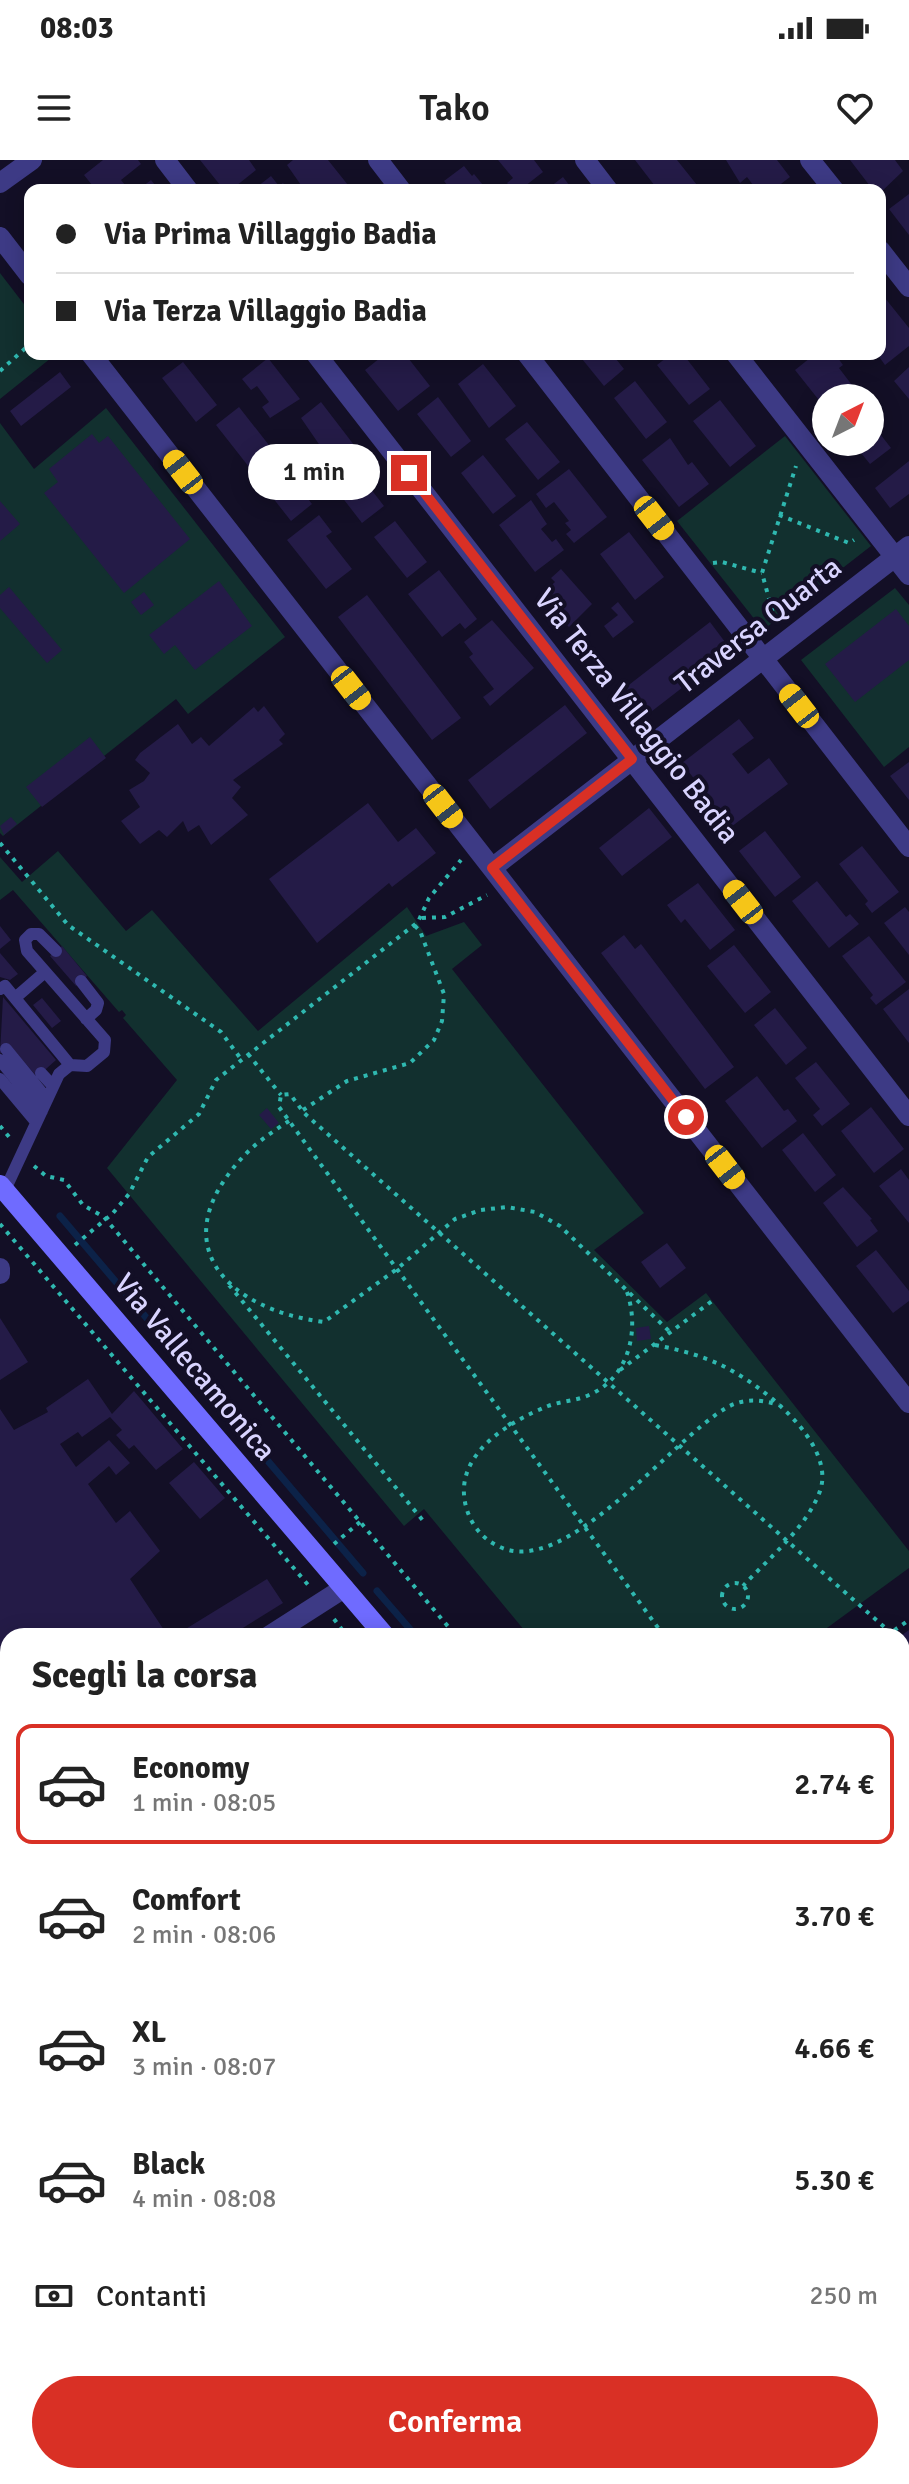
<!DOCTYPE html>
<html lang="it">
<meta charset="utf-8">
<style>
body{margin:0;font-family:Signika,sans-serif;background:#f2f2f2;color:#222;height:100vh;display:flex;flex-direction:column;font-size:30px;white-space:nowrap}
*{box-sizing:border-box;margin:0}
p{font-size:26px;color:#767676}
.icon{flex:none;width:44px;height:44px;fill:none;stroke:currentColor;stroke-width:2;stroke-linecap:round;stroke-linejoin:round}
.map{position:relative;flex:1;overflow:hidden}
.sheet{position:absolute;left:0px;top:1468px;width:910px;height:856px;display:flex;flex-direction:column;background:#fff;border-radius:24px 24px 0 0;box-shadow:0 4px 20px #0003}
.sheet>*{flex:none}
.banner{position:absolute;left:24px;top:24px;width:862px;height:176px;border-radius:16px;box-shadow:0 4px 20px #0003;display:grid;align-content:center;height:176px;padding:0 32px;background:#fff}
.needle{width:52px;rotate:42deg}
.buttons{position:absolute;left:812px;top:224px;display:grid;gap:16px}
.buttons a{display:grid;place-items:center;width:72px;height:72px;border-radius:50%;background:#fff;box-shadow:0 4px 20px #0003;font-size:40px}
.end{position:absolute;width:36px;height:36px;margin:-18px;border:10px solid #d93025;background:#fff;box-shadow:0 0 0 4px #fff}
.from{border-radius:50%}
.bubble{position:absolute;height:56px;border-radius:28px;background:#fff;box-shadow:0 4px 20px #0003;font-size:26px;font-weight:600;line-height:56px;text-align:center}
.car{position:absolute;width:24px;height:48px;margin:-24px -12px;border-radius:10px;box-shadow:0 0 6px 2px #0007;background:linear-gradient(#f5c518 24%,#345 0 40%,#f5c518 0 76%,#345 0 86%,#f5c518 0)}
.banner b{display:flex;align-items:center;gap:28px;height:76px;font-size:30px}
.banner b+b{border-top:2px solid #e0e0e0}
.banner i{width:20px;height:20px;background:#222}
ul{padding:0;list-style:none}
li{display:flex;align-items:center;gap:24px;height:120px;margin:0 16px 12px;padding:0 16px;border:4px solid transparent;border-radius:16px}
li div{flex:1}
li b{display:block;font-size:30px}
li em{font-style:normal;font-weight:600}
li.on{border-color:#d93025}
li>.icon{width:72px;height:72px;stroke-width:1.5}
h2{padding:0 32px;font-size:36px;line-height:96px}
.pay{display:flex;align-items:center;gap:20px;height:88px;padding:0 32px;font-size:30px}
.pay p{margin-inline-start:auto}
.action{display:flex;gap:16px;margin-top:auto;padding:16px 32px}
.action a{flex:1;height:92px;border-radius:48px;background:#d93025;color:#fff;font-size:32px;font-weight:600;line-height:92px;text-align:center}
.status{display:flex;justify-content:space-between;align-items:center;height:56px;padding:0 40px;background:#fff;direction:ltr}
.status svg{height:22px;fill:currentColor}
header{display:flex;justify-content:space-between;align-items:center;height:104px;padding:0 32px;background:#fff;font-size:36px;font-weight:600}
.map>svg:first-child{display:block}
</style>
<div class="status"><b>08:03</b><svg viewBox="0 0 49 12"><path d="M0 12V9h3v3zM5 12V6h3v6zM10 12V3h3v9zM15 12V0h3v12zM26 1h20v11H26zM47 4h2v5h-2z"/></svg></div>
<header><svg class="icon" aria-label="menu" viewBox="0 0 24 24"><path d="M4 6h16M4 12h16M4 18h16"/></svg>Tako<svg class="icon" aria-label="heart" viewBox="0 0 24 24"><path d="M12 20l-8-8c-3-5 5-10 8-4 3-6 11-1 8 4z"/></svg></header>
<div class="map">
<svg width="909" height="2324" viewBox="0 0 909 2324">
<rect width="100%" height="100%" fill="#130f26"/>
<path fill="#12302f" d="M0 113 30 152V194H56L0 239Z
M106 248 285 477 188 554 176 539 3 676 0 673V263L34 309Z
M785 276 871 386 763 470 677 361Z
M895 428 909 445V587L884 607 801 500Z
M58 691 126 771 152 750 258 871 407 747 426 776 464 762 482 785 452 809 644 1053 594 1090 667 1162 706 1133 909 1391V1408L816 1476H529L424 1349 404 1366 107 1008 177 920 123 858 126 855 122 850 119 852 13 730 0 740V697L22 722Z"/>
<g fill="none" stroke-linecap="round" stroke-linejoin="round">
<path stroke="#0c2248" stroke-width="7" d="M60 1056 363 1413
M377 1431 416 1476
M0 2201 8 2211
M76 2324 77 2316"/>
</g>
<path fill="#241b47" d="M103 0H138L141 4 121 20 125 25 119 30H96L84 15Z
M200 0H249L256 10 231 30H224Z
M293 0H328L352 30H310L306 25 303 28 287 5Z
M498 0H534L543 12 520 30H513L507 23 513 18Z
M635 0H677L701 30H658Z
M726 0H777L790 17 773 30H747L753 25 747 17 740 23Z
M850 0H895L903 11 880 33V30H873Z
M464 6 472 16 474 14 487 30H451L444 21Z
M271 16 279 26 283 23 289 30H253Z
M563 17 573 30H546Z
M151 20 159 30H138Z
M909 34V75L889 49Z
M885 138 909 168V186L885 205 877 194H880V143Z
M385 194H405L430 226 398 251 365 210Z
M578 194H612L624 209 604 226Z
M671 194H683L710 229 689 245 657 205Z
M815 194H835L843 205 839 208 855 229 844 238H826V249L795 210Z
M268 198 300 239 270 258 262 247 269 242 257 226 251 230 242 219Z
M183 202 217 245 196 262 162 218Z
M483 204 516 246 489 268 458 224Z
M909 207V239L894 221Z
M60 212 71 227 21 266 10 251Z
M635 221 667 262 646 279 614 238Z
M438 237 471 281 451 297 417 254Z
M720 240 756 286 730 307 693 261Z
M321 242 354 285 334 300 327 291 325 293 301 258Z
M239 247 272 289 249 307 216 265Z
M870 261 891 288 870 304 852 282H870Z
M527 262 560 302 538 320 505 279Z
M92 274 99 283 108 276 190 379 124 433 44 333 58 322 49 309Z
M670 278 688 305 692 302 709 324 679 347 642 300Z
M483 295 516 336 493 354 461 313Z
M909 301V334L890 348 875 328Z
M279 302 312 344 291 361 258 319Z
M353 306 384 346 362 363 331 323Z
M569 309 607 357 574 383 566 374 571 370 565 363 569 361 554 342 546 348 536 334Z
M531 340 547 364 541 369 552 382 556 379 564 390 535 412 499 365Z
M0 341 20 364 0 381Z
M319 355 332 372 326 376 352 409 326 429 287 380Z
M395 361 427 402 407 418 374 377Z
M629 372 664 417 635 440 600 394Z
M561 409 592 444 569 467 551 450 554 447 542 434 555 422 551 418Z
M439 410 477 459 465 469 460 463 442 477 408 434Z
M219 421 252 466 195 510 175 485 164 494 149 475Z
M9 427 62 490 47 503 0 448V435Z
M144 432 154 445 141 455 131 442Z
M367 435 461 558 432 580 338 457Z
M618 442 634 462 613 478 604 466 618 455 611 448Z
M896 449 909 466V500L855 542 825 504Z
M492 460 534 508 490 546 483 537 494 529 469 497 473 494 464 482Z
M710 462 731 490 634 565 612 538Z
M565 545 587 573 490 649 468 620Z
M264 546 285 574 279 580 283 584 233 620 241 627 232 638 248 655 211 685 199 665 188 672 183 661 167 677 159 670 140 684 121 661 140 647 129 630 144 621 150 613 135 600 140 593 178 564 192 584 201 577 209 586 254 547 258 552Z
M739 559 754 578 732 594 748 614 769 598 788 624 731 667 682 603Z
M90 577 106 598 42 647 26 627Z
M909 602V640L890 616Z
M368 643 398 682 416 668 436 693 392 727 389 723 317 783 269 719Z
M649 648 672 677 622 716 599 688Z
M11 657 17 664 4 675 0 666Z
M765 671 801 717 775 737 739 691Z
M862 686 899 732 872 753 865 744 868 741 839 704Z
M817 721 846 757 850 754 859 764 829 788 792 741Z
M698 723 735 770 710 790 685 759 681 763 667 745Z
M905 747 909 752V795L884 763Z
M0 766 11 780 0 789Z
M624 775 635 789 641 784 734 907 705 929 601 793Z
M869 776 906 822 876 845 870 838 873 835 842 796Z
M734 785 771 832 745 853 707 806Z
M62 786 87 816 76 826 50 796Z
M0 793 18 814 10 820 0 817Z
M909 829V883L883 849Z
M3 837 56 900 37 917 10 885 0 894Z
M42 838 61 861 52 868 33 845Z
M775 848 807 888 786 905 754 865Z
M816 902 850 944 822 966 813 955 820 949 795 918Z
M757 916 784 951 788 949 797 961 762 988 725 941Z
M871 947 904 989 874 1013 841 971Z
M267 948 279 963 271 969 259 955Z
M803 973 836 1015 815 1032 782 990Z
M901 1009 909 1020V1063L879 1026Z
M843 1027 872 1059 870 1060 878 1071 857 1087 823 1043Z
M667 1083 686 1108 660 1128 641 1102Z
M876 1090 909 1131V1141L893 1153 856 1106Z
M0 1158 28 1202 0 1220Z
M649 1166 651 1179 637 1181 636 1168Z
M88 1219 112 1254 134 1231 183 1289 156 1310 134 1285 129 1289 116 1275 122 1270 110 1257 82 1277 78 1272 60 1284 76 1307 109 1280 130 1303 116 1315 109 1306 88 1324 116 1363 130 1351 160 1391 130 1419 168 1476H86L84 1472 78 1476H8V1525L0 1530V1249L14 1270 48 1252 46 1248Z
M194 1302 225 1338 200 1359 169 1323Z
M267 1419 283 1443 230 1476H188L184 1470Z
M909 1470V1521L902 1527V1475Z
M0 1557 4 1562 8 1560V1629L0 1634Z
M8 1671V1791L0 1796V1676Z
M902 1751 909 1761V1822L905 1825Z
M0 1856 8 1868V1918L0 1923Z
M909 1864V1915L902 1920V1870Z
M902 2270 909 2278V2324H784L793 2316H902Z
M225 2316H288L294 2324H231Z
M547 2316H597L603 2324H538Z
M708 2316H743L734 2324H715Z"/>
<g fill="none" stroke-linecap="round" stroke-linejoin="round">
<path stroke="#2fb8b0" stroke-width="4" stroke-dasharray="4 6" stroke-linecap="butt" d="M0 211 30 184
M779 355 849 383 854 380
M713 403 722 402 762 413
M775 461 762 413 796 306
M0 683 68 765 221 872 241 899
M422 758 445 757 487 735
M248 894 281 935
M303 950 347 921 410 903 434 880 442 861 444 834 420 771 414 765
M289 961C272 972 254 984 241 999 162 1086 229 1150 324 1162L397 1109 455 1059 481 1050 507 1047 535 1052 560 1066 670 1172
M0 966 10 978
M34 1006 46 1016 64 1020 83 1045 104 1057 456 1476
M0 1064 309 1426
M75 1085 113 1053 129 1034 148 997 199 954 216 920 418 762 429 738 461 700
M229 1125 425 1363
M627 1132C640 1170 629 1218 589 1235 576 1241 561 1241 548 1246 506 1263 450 1297 467 1350 472 1366 483 1379 498 1386 564 1421 671 1280 726 1248 743 1238 760 1239 779 1245
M655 1185C677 1189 699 1195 719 1204 758 1222 837 1282 820 1331 807 1367 769 1398 743 1426
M620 1210 712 1141
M334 1384 360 1362
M722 1436a13 13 0 1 1 26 0a13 13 0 1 1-26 0Z
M334 1459 347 1476
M664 1476 279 947 281 935 290 934 304 953 891 1473
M886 1476 909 1460"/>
<path stroke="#3d3a85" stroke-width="12" d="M56 791 39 774H31L25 780 27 791 105 880 104 892 87 906 70 905
M81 821 98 843 96 850 86 859
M0 829 5 826 70 905 59 914 5 1030
M15 838 45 812
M6 889 47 939
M0 900 42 951
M41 913 53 926
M0 919 36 962
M664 2316 670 2324"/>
<path stroke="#3d3a85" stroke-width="20" d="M165 0 188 30
M378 0 401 30
M585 0 608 30
M810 0 834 30
M0 23 32 0
M0 77 30 116
M880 90 909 127
M91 194 909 1243
M316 194 909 956
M527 194 909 687
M736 194 909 415
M492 708 909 386
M0 1108V1114
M269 1476 344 1428
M902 1976 909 1974
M902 2012 909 2005
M0 2059 8 2078
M162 2316 169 2324
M399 2324 412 2316"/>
<path stroke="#6f6bff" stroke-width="20" d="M0 1025 385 1476
M902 2079 909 2093
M902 2129 909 2138"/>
<path stroke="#00e5ff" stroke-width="6" stroke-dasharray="12 10" stroke-linecap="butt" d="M0 2172 8 2182
M122 2316 129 2324"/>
</g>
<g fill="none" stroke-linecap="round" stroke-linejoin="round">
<path stroke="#d93025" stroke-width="10" d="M409 313 632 599 492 708 686 957"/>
</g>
<g text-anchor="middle" stroke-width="8" stroke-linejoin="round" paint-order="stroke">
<g font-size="30" fill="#d9d4ff" stroke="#130f26">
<text transform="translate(758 465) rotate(-38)" y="10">Traversa Quarta</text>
<text transform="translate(637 556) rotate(52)" y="10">Via Terza Villaggio Badia</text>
<text transform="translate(195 1207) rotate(50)" y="10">Via Vallecamonica</text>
</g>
</g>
</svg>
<div class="buttons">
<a><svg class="needle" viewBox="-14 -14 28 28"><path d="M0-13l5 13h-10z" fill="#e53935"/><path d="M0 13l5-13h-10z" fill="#767676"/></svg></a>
</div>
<i class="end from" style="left:686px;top:957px"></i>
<i class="end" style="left:409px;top:313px"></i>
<div class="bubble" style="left:248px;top:284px;width:132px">1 min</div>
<i class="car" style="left:183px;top:312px;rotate:322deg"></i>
<i class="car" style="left:654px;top:358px;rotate:142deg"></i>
<i class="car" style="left:351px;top:528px;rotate:142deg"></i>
<i class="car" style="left:799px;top:546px;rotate:322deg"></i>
<i class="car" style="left:443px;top:646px;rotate:142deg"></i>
<i class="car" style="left:743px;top:742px;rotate:322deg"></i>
<i class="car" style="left:725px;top:1007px;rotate:142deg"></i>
<div class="banner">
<b><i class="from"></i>Via Prima Villaggio Badia</b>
<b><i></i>Via Terza Villaggio Badia</b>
</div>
<section class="sheet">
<h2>Scegli la corsa</h2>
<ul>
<li class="on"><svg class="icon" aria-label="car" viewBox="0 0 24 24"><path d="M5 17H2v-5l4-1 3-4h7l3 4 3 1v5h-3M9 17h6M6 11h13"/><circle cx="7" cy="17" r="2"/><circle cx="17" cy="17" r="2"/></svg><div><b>Economy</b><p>1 min · 08:05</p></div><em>2.74 €</em></li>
<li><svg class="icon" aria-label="car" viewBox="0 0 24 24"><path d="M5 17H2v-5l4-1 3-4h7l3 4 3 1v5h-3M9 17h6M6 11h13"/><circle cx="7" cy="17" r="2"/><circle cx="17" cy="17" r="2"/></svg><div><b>Comfort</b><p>2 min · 08:06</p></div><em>3.70 €</em></li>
<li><svg class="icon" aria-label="car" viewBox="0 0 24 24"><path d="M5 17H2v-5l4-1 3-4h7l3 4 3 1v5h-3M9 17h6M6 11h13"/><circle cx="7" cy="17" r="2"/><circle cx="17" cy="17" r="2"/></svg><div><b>XL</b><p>3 min · 08:07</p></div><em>4.66 €</em></li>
<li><svg class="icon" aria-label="car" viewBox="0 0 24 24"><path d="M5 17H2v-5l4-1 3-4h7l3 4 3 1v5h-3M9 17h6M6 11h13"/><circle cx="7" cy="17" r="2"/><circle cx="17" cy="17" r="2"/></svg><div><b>Black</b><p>4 min · 08:08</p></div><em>5.30 €</em></li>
</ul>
<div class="pay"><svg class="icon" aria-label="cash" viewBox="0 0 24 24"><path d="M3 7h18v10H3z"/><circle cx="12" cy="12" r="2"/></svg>Contanti<p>250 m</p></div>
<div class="action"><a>Conferma</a></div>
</section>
</div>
